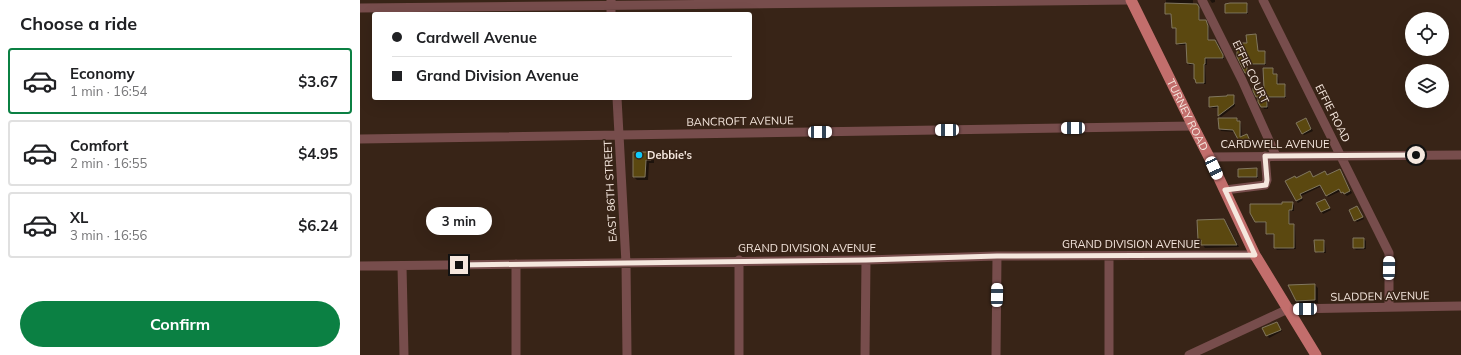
<!DOCTYPE html>
<meta charset="utf-8">
<style>
body{margin:0;font-family:Mulish,sans-serif;background:#f6f6f6;color:#202124;height:100vh;display:flex;flex-direction:column;font-size:15px;white-space:nowrap}
*{box-sizing:border-box;margin:0}
p{font-size:13px;color:#757577}
.icon{flex:none;width:22px;height:22px;fill:none;stroke:currentColor;stroke-width:2;stroke-linecap:round;stroke-linejoin:round}
.map{position:relative;flex:1;overflow:hidden}
.drawer{display:flex;flex-direction:column;background:#fff;width:360px}
.drawer>*{flex:none}
.top-card{position:absolute;left:12px;top:12px;width:380px;height:88px;border-radius:4px;box-shadow:0 4px 16px #0002;display:grid;align-content:center;height:88px;padding:0 20px;background:#fff}
.buttons{position:absolute;left:1045px;top:12px;display:grid;gap:8px}
.buttons a{display:grid;place-items:center;width:44px;height:44px;border-radius:50%;background:#fff;box-shadow:0 4px 16px #0002;font-size:20px}
.end{position:absolute;width:18px;height:18px;margin:-9px;border:5px solid #f5e7de;background:#111;box-shadow:0 0 0 2px #111}
.from{border-radius:50%}
.bubble{position:absolute;height:28px;border-radius:14px;background:#fff;box-shadow:0 4px 16px #0002;font-size:13px;font-weight:700;line-height:28px;text-align:center}
.car{position:absolute;width:12px;height:24px;margin:-12px -6px;border-radius:5px;box-shadow:0 0 3px 1px #0007;background:linear-gradient(#fff 24%,#345 0 40%,#fff 0 76%,#345 0 86%,#fff 0)}
.top-card b{display:flex;align-items:center;gap:14px;height:38px;font-size:15px}
.top-card b+b{border-top:1px solid #e0e0e0}
.top-card i{width:10px;height:10px;background:#202124}
ul{padding:0;list-style:none}
li{display:flex;align-items:center;gap:12px;height:66px;margin:0 8px 6px;padding:0 12px;border:2px solid #e0e0e0;border-radius:4px}
li div{flex:1}
li b{display:block;font-size:15px}
li em{font-style:normal;font-weight:700}
li.on{border-color:#0b8043}
li>.icon{width:36px;height:36px;stroke-width:1.5}
h2{padding:0 20px;font-size:18px;line-height:48px}
.cta{display:flex;gap:8px;margin-top:auto;padding:8px 20px}
.cta a{flex:1;height:46px;border-radius:24px;background:#0b8043;color:#fff;font-size:16px;font-weight:700;line-height:46px;text-align:center}
main{display:flex;flex:1;min-height:0}
.map>svg:first-child{display:block}
</style>
<main>
<section class="drawer">
<h2>Choose a ride</h2>
<ul>
<li class="on"><svg class="icon" aria-label="car" viewBox="0 0 24 24"><path d="M5 17H2v-5l4-1 3-4h7l3 4 3 1v5h-3M9 17h6M6 11h13"/><circle cx="7" cy="17" r="2"/><circle cx="17" cy="17" r="2"/></svg><div><b>Economy</b><p>1 min · 16:54</p></div><em>$3.67</em></li>
<li><svg class="icon" aria-label="car" viewBox="0 0 24 24"><path d="M5 17H2v-5l4-1 3-4h7l3 4 3 1v5h-3M9 17h6M6 11h13"/><circle cx="7" cy="17" r="2"/><circle cx="17" cy="17" r="2"/></svg><div><b>Comfort</b><p>2 min · 16:55</p></div><em>$4.95</em></li>
<li><svg class="icon" aria-label="car" viewBox="0 0 24 24"><path d="M5 17H2v-5l4-1 3-4h7l3 4 3 1v5h-3M9 17h6M6 11h13"/><circle cx="7" cy="17" r="2"/><circle cx="17" cy="17" r="2"/></svg><div><b>XL</b><p>3 min · 16:56</p></div><em>$6.24</em></li>
</ul>
<div class="cta"><a>Confirm</a></div>
</section>
<div class="map">
<svg width="1101" height="355" viewBox="0 0 1101 355">
<rect width="100%" height="100%" fill="#382417"/>
<path fill="#0007" d="M806 0H833V4L839 7 840 10V21L847 23 849 28V41H855L857 42 864 57V59H847V65H845L846 84H838L837 83 835 65H829L828 63 827 45H819L817 43V29L813 27 812 15H808L806 13Z
M850 0H855V2L852 3Z
M886 4 888 6V14H868L866 13Z
M896 35 897 37 898 52H904L906 54V65H888L887 74 886 72 888 44Z
M913 69 914 71V75L918 77 919 85H924L926 87V98H908V109H904L897 96 905 89Z
M873 96 875 98V106L861 117 859 116V108H852L850 106Z
M877 119 881 124 882 138 887 135 892 143 883 146 875 132 861 131 860 129Z
M946 119 953 131 944 135 943 134Z
M291 153 294 156V163H289L288 180H277L274 177Z
M896 169 898 171V178H881L879 176Z
M980 170 992 193 987 196 981 191 968 197 962 186 941 196 943 200 938 203 936 201V179L953 178 965 172 968 176Z
M965 200 971 210 963 214 957 204Z
M932 203 934 205V211H930V225H934L935 227 936 249 917 250 915 248V235H908L907 233V223H898L896 221 922 205Z
M997 207 1004 219 997 222 995 220Z
M864 220 867 223 879 247 845 248 839 240 838 221Z
M1004 239 1006 241V249L996 250 994 248Z
M964 241 965 243 966 253H958L956 251Z
M955 285 958 288V303H940L937 300 930 286Z
M917 323 922 331 909 338 904 329Z"/>
<path fill="#5b4810" stroke="#81775f" d="M805 3 837 4 839 7V20H846L848 26V40H855L863 55V58H845V64H844V83H836L835 79H834V64L827 63 826 43 816 44V28H812L811 14H805Z
M870 3H887V13H865V4Z
M896 34 898 51H905V64H887V73H885L877 57V43H887L886 35Z
M903 68H913V74H917V84H925V97H907V107H901L898 102V97H896L893 91V88H904Z
M867 95H874V104L858 116V106L849 107V97L867 96Z
M858 118H877V121H880V137L887 134 890 141 881 145 873 130 859 129Z
M946 118 951 129 942 134 936 123Z
M273 152H291V160H286L285 177H273Z
M897 168V177H878V169Z
M980 169 990 191 984 194 983 192 981 193 979 189 966 196 960 185 940 194 942 198 936 201 925 181 935 176 936 178 950 171 953 177 965 171 967 175Z
M965 199 970 208 961 212 956 203Z
M922 202H933L932 210H929V224H934V248H914V234H906V222H895L890 213V204H922Z
M997 206 1003 217 994 221 989 210Z
M864 219 877 245H841V240H838L837 220Z
M993 238H1004V248H993Z
M954 240H964V252H955Z
M955 284V300L936 301 928 285Z
M917 322 921 330 906 336 902 328Z"/>
<g fill="none" stroke-linecap="round" stroke-linejoin="round">
<path stroke="#774d4c" stroke-width="9" d="M251 0V14
M842 0 882 80 916 156
M903 0 1029 253V307
M0 8 771 0
M257 98 266 263 267 355
M0 139 833 126
M849 157 1101 155
M865 190 905 185 907 180 905 156
M749 256V355
M379 260V355
M156 264V355
M0 266 506 260 637 256 895 255
M42 266 44 355
M505 355 506 260
M636 355 637 256
M829 355 928 309 1101 306"/>
<path stroke="#c26e6c" stroke-width="11" id="s1" d="M771 0 833 126 849 157 895 255 956 355"/>
</g>
<g fill="none" stroke-linecap="round" stroke-linejoin="round">
<path stroke="#f5e7de" stroke-width="5" d="M99 265 506 260 637 256 895 255 865 190 906 185 907 180 905 156 1056 155"/>
</g>
<circle fill="#0fcafa" stroke="#382417" stroke-width="1.5" cx="279" cy="155" r="4"/>
<g text-anchor="middle" stroke-width="3" stroke-linejoin="round" paint-order="stroke">
<g font-size="11" fill="#f5e7de" stroke="#382417">
<text transform="translate(891 72) rotate(64)" y="4">EFFIE COURT</text>
<text transform="translate(973 113) rotate(63)" y="4">EFFIE ROAD</text>
<text dy="4" stroke="none"><textPath href="#s1" startOffset="128">TURNEY ROAD</textPath></text>
<text transform="translate(380 121) rotate(-1)" y="4">BANCROFT AVENUE</text>
<text x="915" y="148">CARDWELL AVENUE</text>
<text transform="translate(250 191) rotate(-93)" y="4">EAST 86TH STREET</text>
<text x="771" y="248">GRAND DIVISION AVENUE</text>
<text x="447" y="252">GRAND DIVISION AVENUE</text>
<text transform="translate(1020 296) rotate(-1)" y="4">SLADDEN AVENUE</text>
</g>
<g font-size="11" font-weight="bold" fill="#f5e7de" stroke="#382417" text-anchor="start">
<text x="287" y="159">Debbie's</text>
</g>
</g>
</svg>
<div class="buttons">
<a><svg class="icon" aria-label="locate" viewBox="0 0 24 24"><circle cx="12" cy="12" r="6"/><path d="M12 2v4M12 18v4M2 12h4M18 12h4"/></svg></a>
<a><svg class="icon" aria-label="layers" viewBox="0 0 24 24"><path d="M12 4l9 5-9 5-9-5zM3 14l9 5 9-5"/></svg></a>
</div>
<i class="end from" style="left:1056px;top:155px"></i>
<i class="end" style="left:99px;top:265px"></i>
<div class="bubble" style="left:66px;top:207px;width:66px">3 min</div>
<i class="car" style="left:713px;top:128px;rotate:269deg"></i>
<i class="car" style="left:587px;top:130px;rotate:269deg"></i>
<i class="car" style="left:460px;top:132px;rotate:89deg"></i>
<i class="car" style="left:854px;top:168px;rotate:155deg"></i>
<i class="car" style="left:1029px;top:268px;rotate:1deg"></i>
<i class="car" style="left:637px;top:295px;rotate:1deg"></i>
<i class="car" style="left:945px;top:309px;rotate:269deg"></i>
<div class="top-card">
<b><i class="from"></i>Cardwell Avenue</b>
<b><i></i>Grand Division Avenue</b>
</div>
</div>
</main>
